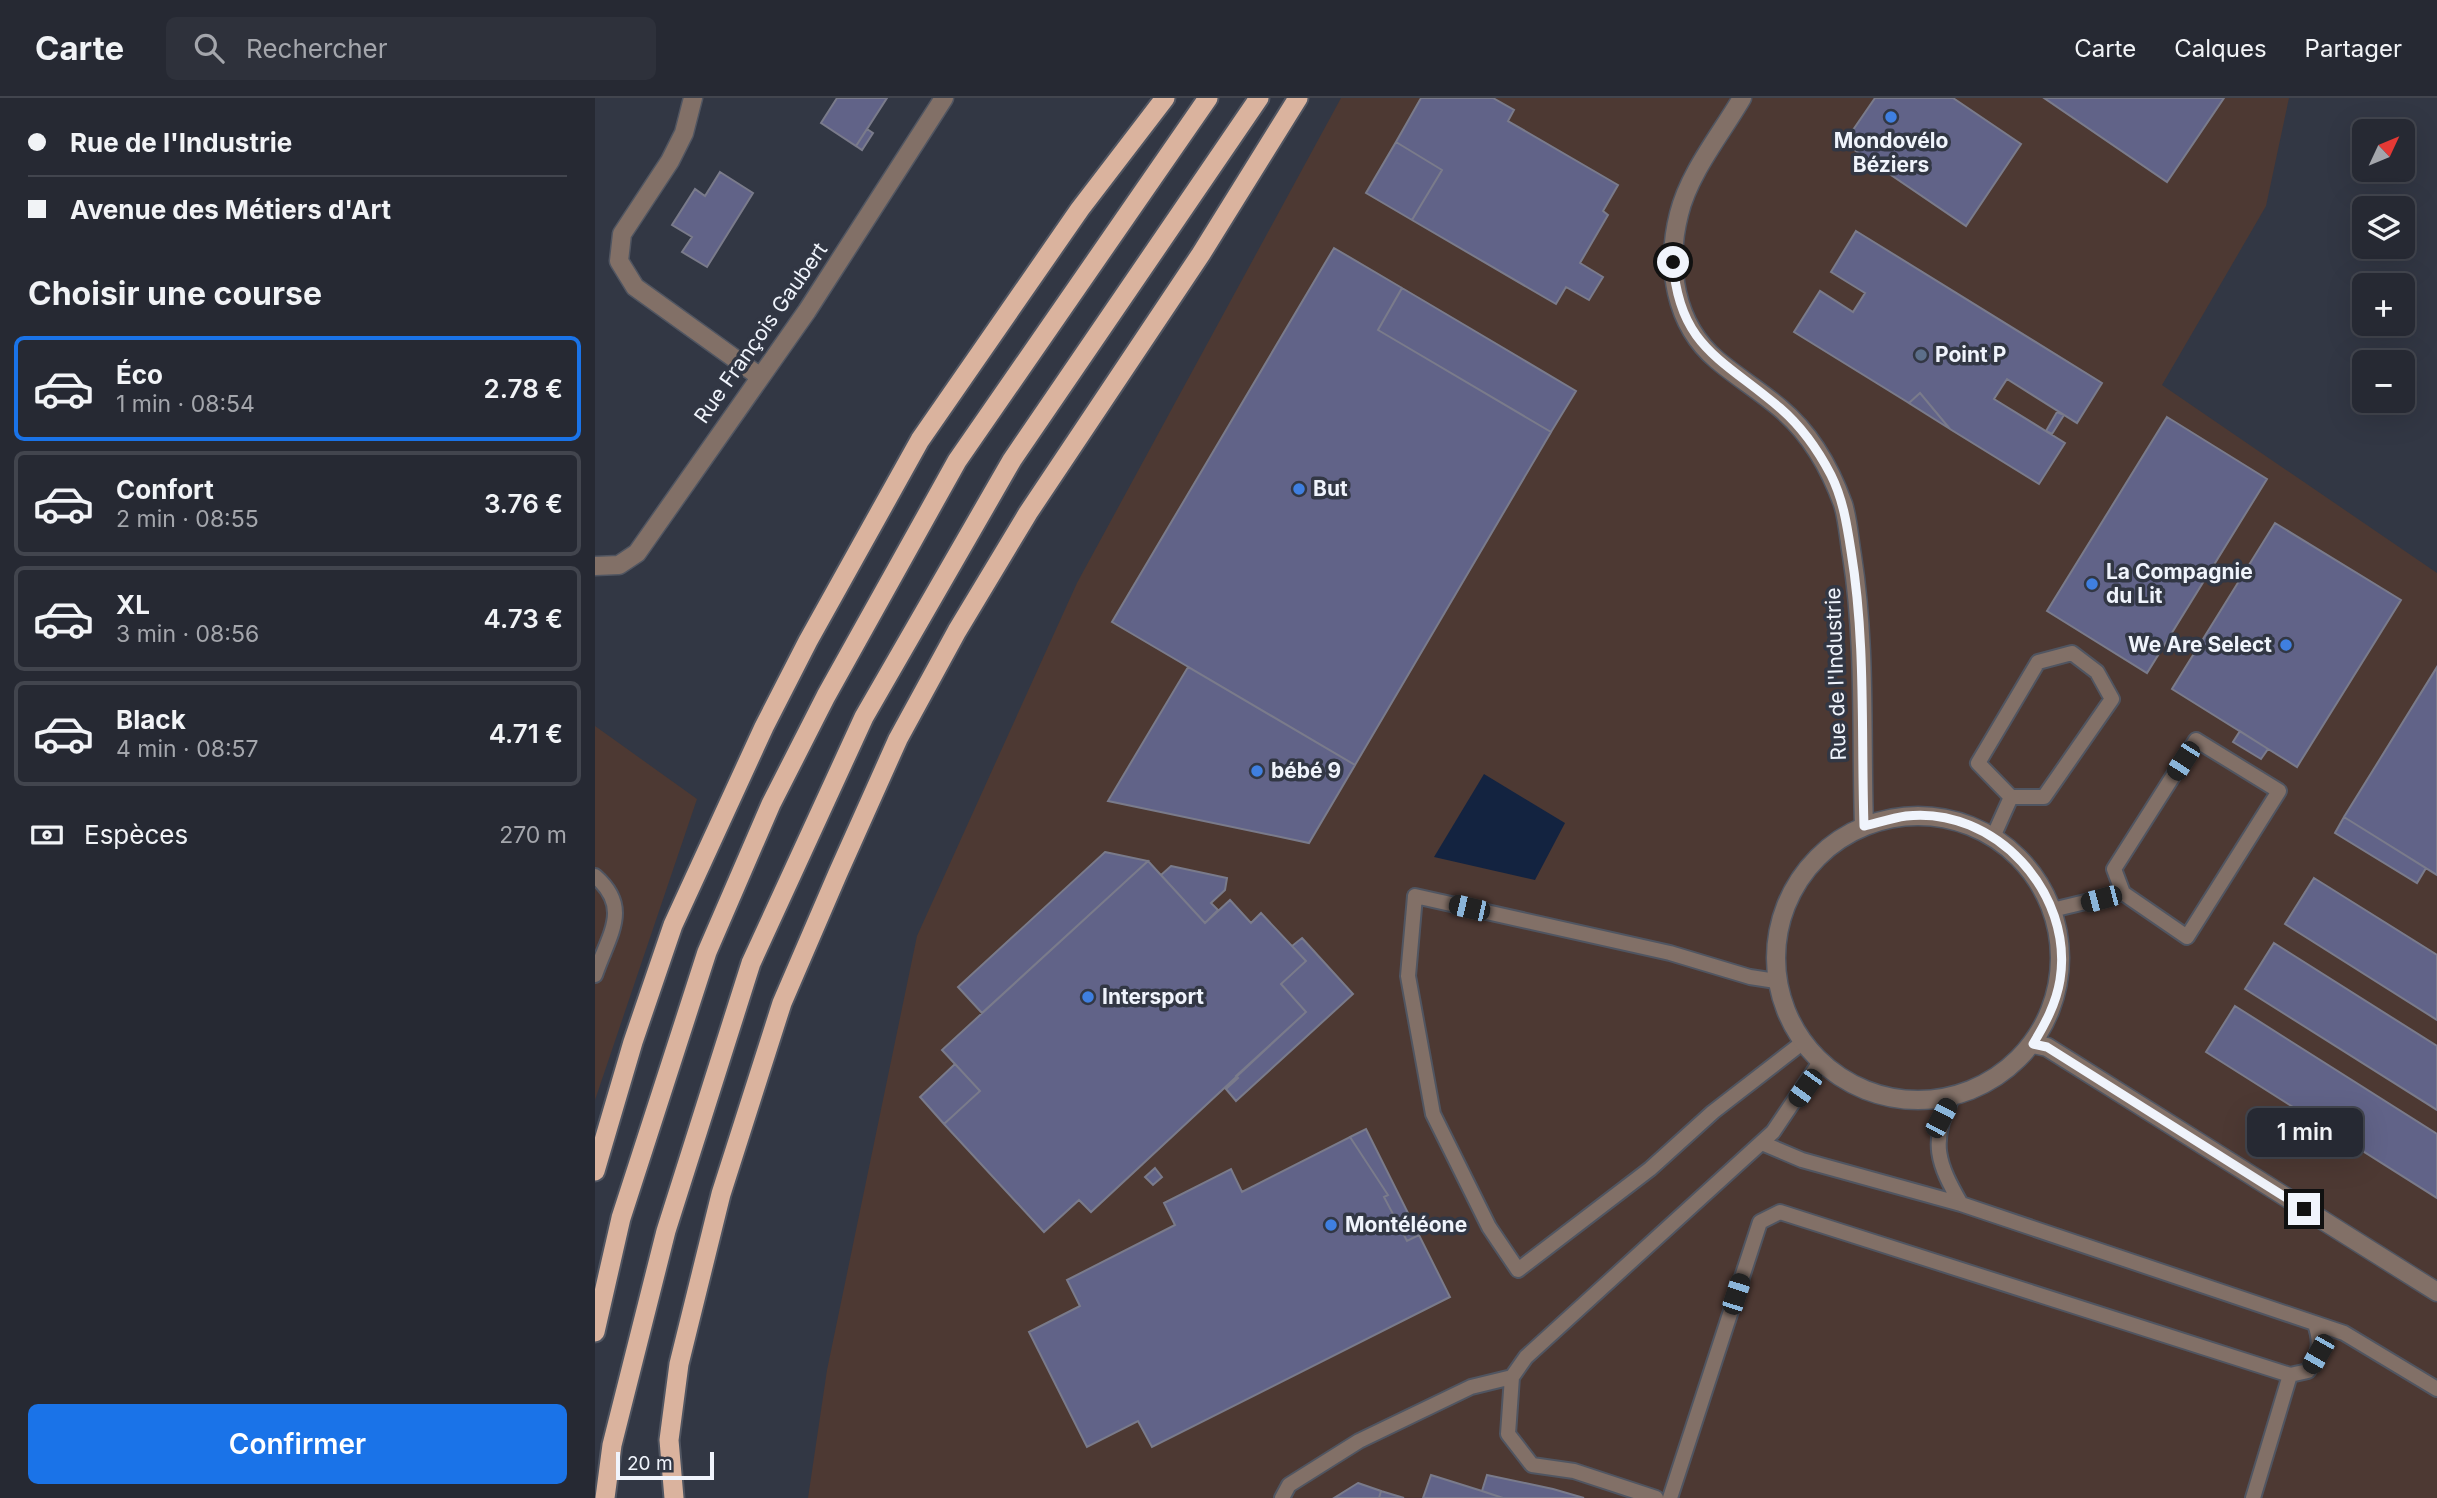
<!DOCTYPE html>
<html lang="fr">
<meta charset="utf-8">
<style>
body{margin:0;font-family:Inter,sans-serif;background:#2e313b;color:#f1f3f6;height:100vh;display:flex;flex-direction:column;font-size:26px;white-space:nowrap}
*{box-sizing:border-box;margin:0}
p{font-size:23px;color:#a4a6ac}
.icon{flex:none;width:38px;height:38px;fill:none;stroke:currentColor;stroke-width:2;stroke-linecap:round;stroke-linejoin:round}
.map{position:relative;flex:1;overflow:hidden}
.drawer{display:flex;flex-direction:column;background:#262933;width:595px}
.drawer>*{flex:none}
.banner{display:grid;align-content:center;height:154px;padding:0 28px;background:#262933}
.needle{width:46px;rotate:46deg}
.buttons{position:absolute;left:1757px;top:21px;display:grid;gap:14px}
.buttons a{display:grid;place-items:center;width:63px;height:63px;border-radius:10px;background:#262933;box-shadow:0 7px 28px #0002,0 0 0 2px #42454e;font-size:35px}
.scale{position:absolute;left:21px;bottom:18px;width:98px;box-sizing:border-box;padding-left:7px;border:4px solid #f0f4fc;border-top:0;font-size:19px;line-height:24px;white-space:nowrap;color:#f0f4fc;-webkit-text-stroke:5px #323744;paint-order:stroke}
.end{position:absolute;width:32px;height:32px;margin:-16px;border:9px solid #f0f4fc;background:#111;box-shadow:0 0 0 4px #111}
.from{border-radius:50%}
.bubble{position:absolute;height:49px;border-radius:10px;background:#262933;box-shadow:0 7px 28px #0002,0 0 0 2px #42454e;font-size:23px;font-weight:600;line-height:49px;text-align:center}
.car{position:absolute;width:21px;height:42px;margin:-21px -10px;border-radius:9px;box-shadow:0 0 5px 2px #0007;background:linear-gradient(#222 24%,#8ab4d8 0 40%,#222 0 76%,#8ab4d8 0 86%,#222 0)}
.banner b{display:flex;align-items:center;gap:24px;height:66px;font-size:26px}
.banner b+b{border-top:2px solid #42454e}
.banner i{width:18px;height:18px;background:#f1f3f6}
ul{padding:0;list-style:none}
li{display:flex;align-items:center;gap:21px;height:105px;margin:0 14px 10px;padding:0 14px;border:4px solid #42454e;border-radius:10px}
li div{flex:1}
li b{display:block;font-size:26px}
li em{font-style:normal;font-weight:600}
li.active{border-color:#1a73e8}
li>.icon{width:63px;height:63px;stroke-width:1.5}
h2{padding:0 28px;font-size:32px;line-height:84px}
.pay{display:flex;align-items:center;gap:18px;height:77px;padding:0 28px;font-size:26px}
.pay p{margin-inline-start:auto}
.action{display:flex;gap:14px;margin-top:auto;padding:14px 28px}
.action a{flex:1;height:80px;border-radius:10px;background:#1a73e8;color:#fff;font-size:28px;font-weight:600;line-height:80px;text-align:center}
header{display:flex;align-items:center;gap:42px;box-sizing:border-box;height:98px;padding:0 35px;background:#262933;border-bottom:2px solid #42454e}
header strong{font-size:33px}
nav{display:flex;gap:38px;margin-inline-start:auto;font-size:24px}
.search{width:490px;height:63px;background:#2e313b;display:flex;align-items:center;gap:18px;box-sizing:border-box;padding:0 24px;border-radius:10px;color:#a4a6ac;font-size:26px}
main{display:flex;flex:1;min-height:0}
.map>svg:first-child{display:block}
</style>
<header>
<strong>Carte</strong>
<div class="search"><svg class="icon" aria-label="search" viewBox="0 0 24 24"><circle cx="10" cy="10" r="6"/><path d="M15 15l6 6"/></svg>Rechercher</div>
<nav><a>Carte</a><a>Calques</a><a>Partager</a></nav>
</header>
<main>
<section class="drawer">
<div class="banner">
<b><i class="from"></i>Rue de l'Industrie</b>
<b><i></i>Avenue des Métiers d'Art</b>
</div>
<h2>Choisir une course</h2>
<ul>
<li class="active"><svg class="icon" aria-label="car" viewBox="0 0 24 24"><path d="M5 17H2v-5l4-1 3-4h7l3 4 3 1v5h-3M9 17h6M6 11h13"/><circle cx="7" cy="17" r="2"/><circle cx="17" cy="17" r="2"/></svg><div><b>Éco</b><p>1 min · 08:54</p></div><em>2.78 €</em></li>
<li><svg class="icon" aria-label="car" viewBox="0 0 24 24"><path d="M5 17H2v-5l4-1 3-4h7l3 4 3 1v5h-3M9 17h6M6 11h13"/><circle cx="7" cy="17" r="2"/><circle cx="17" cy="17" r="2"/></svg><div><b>Confort</b><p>2 min · 08:55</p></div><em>3.76 €</em></li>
<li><svg class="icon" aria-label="car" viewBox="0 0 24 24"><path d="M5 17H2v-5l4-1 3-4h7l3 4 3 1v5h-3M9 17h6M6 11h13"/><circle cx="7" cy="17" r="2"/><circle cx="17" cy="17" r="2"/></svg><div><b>XL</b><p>3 min · 08:56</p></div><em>4.73 €</em></li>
<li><svg class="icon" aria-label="car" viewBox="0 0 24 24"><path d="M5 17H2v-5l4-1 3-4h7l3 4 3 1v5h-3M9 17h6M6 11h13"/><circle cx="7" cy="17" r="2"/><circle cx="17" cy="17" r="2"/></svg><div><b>Black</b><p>4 min · 08:57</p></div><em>4.71 €</em></li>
</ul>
<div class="pay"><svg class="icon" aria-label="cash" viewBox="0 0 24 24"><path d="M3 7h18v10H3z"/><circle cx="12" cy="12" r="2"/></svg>Espèces<p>270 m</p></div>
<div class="action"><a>Confirmer</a></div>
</section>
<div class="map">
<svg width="1842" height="1400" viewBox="0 0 1842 1400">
<rect width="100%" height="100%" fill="#323744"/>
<path fill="#4d3933" d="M746 0H1694L1671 108 1567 287 1842 475V1400H213L232 1272 322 838 482 485Z
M0 628 102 701 0 1002Z"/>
<path fill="#132340" d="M889 676 970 725 940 782 839 759Z"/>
<path fill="#616388" stroke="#7a7b8b" stroke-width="2" d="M242 0H292L261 48 226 25Z
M826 0H898L919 12 913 23 1023 87 1008 113 1013 117 985 165 1008 179 994 202 971 189 961 206 817 122 847 72 801 44Z
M1280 0H1358L1426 46 1371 128 1249 45Z
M1449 0H1629L1572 84Z
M272 31 278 35 267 52 261 48Z
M801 44 847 72 817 122 771 95Z
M125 74 158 95 112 169 87 154 97 139 77 127 100 91 110 98Z
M1261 133 1507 285 1482 325 1412 281 1399 301 1470 345 1444 386 1355 331 1325 295 1314 305 1199 234 1225 193 1258 214 1270 195 1236 174Z
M739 150 807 190 783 232 956 334 760 667 517 524Z
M807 190 981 293 956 334 783 232Z
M1325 295 1355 331 1314 305Z
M1462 314 1469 317 1457 336 1451 333Z
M1572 319 1672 381 1552 575 1452 513Z
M1680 425 1806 502 1702 669 1577 591Z
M593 569 760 667 714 745 513 703Z
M1842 569V777L1749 719Z
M1645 633 1673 651 1666 661 1638 644Z
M1749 719 1831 770 1822 785 1740 735Z
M510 754 553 763 387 915 363 889Z
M553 763 610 825 635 802 656 825 666 815 711 863 686 886 711 914 496 1114 484 1102 449 1134 349 1026 385 993 347 952Z
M576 768 632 780 630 792 616 805 623 812 610 825 566 777Z
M1719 780 1842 857V922L1690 826Z
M707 840 758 896 641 1003 631 991 643 980 641 978 711 914 686 886 711 863 697 848Z
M1679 845 1842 948V1012L1650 891Z
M1640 908 1842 1036V1100L1611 954Z
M360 966 385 993 349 1026 325 999Z
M771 1031 824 1137 812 1143 789 1099 793 1097 755 1039Z
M755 1039 793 1097 789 1099 812 1143 824 1137 855 1199 557 1349 543 1323 492 1349 434 1234 485 1208 472 1182 580 1127 569 1105 636 1071 647 1094Z
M560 1070 567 1079 558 1087 550 1079Z
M836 1377 887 1393 908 1400H828Z
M892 1377 958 1391 989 1400H908L887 1393Z
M763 1385 786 1393 784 1400H739Z
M786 1393 809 1400H784Z"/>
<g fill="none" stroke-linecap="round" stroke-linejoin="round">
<defs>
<path id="service" d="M1398 739 1416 699H1449L1517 601 1502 574 1477 555 1443 564 1383 665 1416 699
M0 778C37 810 14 836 0 877
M1457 812 1528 795 1592 839 1684 693 1601 642 1519 771 1528 795
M1181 883 1155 879 1075 855 820 798 813 878 838 1016 894 1129 923 1172 1055 1071 1118 1014 1207 945
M1357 1000C1334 1044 1343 1066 1366 1106L1749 1235 1842 1291
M1167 1045 1207 1062 1366 1106
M687 1400 694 1387 764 1343 876 1289 917 1279
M1061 1400 979 1373 937 1367 913 1336 917 1279 931 1259 1178 1034 1225 964
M1075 1400 1165 1124 1185 1114 1695 1277 1713 1273C1724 1255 1727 1246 1720 1226
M1658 1400 1695 1277"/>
<path id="minor" d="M98 0 89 35 75 63 27 136 24 163 40 189 164 278
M1147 0C1126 36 1094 75 1084 116 1071 167 1079 226 1122 262 1142 279 1165 293 1185 310 1215 335 1235 370 1248 406 1253 422 1254 441 1257 458 1271 547 1266 638 1269 728
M0 468 24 467 42 455 212 213 349 0
M1181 860a142 142 0 1 1 284 0a142 142 0 1 1-284 0Z
M1438 946 1452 949 1842 1194"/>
<path id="trunk" d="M0 1073 38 944 78 827 169 629 213 543 325 342 485 111 570 0
M0 1234 26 1120 112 854 176 706 231 598 362 363 613 0
M10 1400 17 1347 71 1133 156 865 269 619 417 362 664 0
M79 1400 74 1342 84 1266 126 1096 187 905 243 775 303 641 362 533 433 415 606 156 703 0"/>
</defs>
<use href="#service" stroke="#505561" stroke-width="18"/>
<use href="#minor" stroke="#505561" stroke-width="21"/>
<use href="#trunk" stroke="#505561" stroke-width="23"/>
<use href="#service" stroke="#827067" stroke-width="14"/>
<use href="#minor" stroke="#827067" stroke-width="18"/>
<use href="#trunk" stroke="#dab39e" stroke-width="19"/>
</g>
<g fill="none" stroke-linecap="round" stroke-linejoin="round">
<path stroke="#f0f4fc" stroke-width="9" d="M1078 164C1084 249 1128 261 1185 310 1207 329 1223 352 1236 377 1248 401 1252 427 1256 453 1271 544 1266 636 1269 728 1282 725 1297 720 1311 718 1400 708 1479 795 1465 882 1461 906 1450 926 1438 946L1452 949 1709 1111"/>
</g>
<g fill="#3f7fe0" stroke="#323744" stroke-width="2.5">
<circle cx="1296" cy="19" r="7"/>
<circle cx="704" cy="391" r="7"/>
<circle cx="1497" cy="486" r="7"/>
<circle cx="1691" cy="547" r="7"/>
<circle cx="662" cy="673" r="7"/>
<circle cx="493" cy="899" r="7"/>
<circle cx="736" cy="1127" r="7"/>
</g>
<circle fill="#5c6f8a" stroke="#323744" stroke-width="2.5" cx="1326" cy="257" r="7"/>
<g text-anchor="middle" stroke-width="7" stroke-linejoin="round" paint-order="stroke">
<g font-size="21" font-weight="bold" fill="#f0f4fc" stroke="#323744" text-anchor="start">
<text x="1296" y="50" text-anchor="middle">Mondovélo<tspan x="1296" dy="24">Béziers</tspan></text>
<text x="1340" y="264">Point P</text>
<text x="718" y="398">But</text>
<text x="1511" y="481">La Compagnie<tspan x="1511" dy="24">du Lit</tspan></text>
<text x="1677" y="554" text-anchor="end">We Are Select</text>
<text x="676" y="680">bébé 9</text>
<text x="507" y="906">Intersport</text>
<text x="750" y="1134">Montéléone</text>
</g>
<g font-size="21" fill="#f0f4fc" stroke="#323744">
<text transform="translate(166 235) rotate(-55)" y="7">Rue François Gaubert</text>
<text transform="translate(1241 576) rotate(-92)" y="7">Rue de l'Industrie</text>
</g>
</g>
</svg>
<div class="buttons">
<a><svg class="needle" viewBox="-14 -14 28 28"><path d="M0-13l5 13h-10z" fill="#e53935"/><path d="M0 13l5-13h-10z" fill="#a4a6ac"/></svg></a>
<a><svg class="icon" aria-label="layers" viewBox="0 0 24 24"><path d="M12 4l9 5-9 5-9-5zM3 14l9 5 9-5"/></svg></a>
<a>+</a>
<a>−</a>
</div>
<div class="scale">20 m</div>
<i class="end from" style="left:1078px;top:164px"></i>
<i class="end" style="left:1709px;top:1111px"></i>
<div class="bubble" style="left:1652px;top:1010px;width:116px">1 min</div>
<i class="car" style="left:1588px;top:663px;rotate:213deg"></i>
<i class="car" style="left:1506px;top:801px;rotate:255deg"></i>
<i class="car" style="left:874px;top:810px;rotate:283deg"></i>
<i class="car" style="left:1210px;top:990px;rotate:216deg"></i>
<i class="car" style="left:1346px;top:1020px;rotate:28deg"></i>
<i class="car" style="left:1141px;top:1196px;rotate:18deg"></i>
<i class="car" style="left:1723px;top:1256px;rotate:210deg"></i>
</div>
</main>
